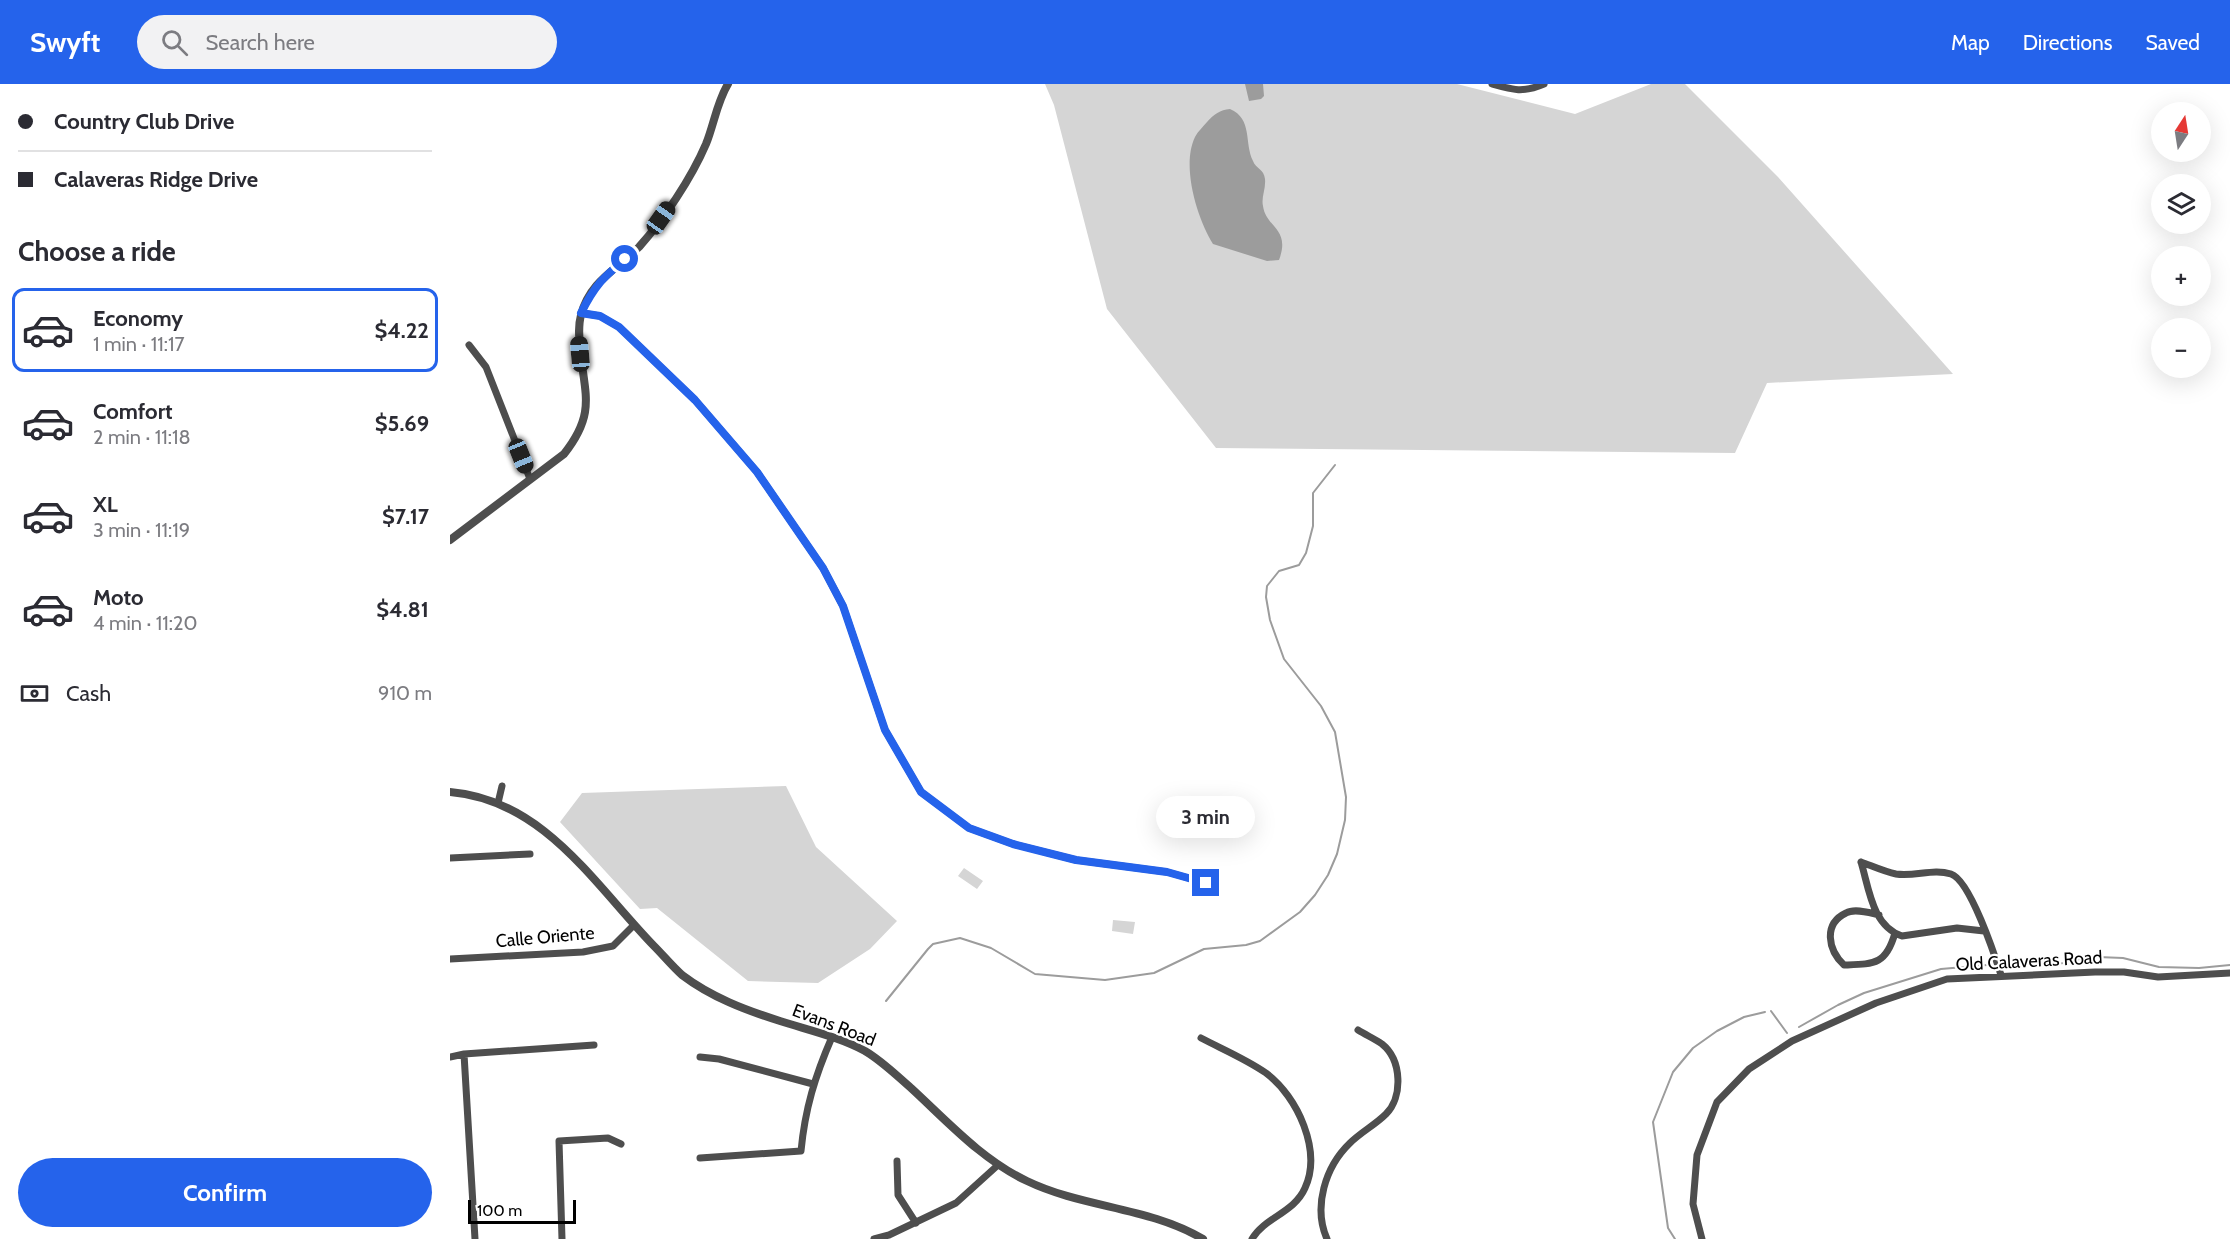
<!DOCTYPE html>
<meta charset="utf-8">
<style>
body{margin:0;font-family:Cabin,sans-serif;background:#f2f2f3;color:#2b2b33;height:100vh;display:flex;flex-direction:column;font-size:22px;white-space:nowrap}
*{box-sizing:border-box;margin:0}
p{font-size:20px;color:#7c7c81}
.icon{flex:none;width:33px;height:33px;fill:none;stroke:currentColor;stroke-width:2;stroke-linecap:round;stroke-linejoin:round}
.map{position:relative;flex:1;overflow:hidden}
.panel{display:flex;flex-direction:column;background:#fff;width:450px}
.panel>*{flex:none}
.guide{display:grid;align-content:center;height:132px;padding:0 18px;background:#fff}
.needle{width:39px;rotate:12deg}
.fabs{position:absolute;left:1701px;top:18px;display:grid;gap:12px}
.fabs a{display:grid;place-items:center;width:60px;height:60px;border-radius:50%;background:#fff;box-shadow:0 6px 24px #0002;font-size:30px}
.scale{position:absolute;left:18px;bottom:15px;width:108px;box-sizing:border-box;padding-left:6px;border:3px solid #000;border-top:0;font-size:16px;line-height:21px;white-space:nowrap;color:#000;-webkit-text-stroke:4px #fff;paint-order:stroke}
.end{position:absolute;width:27px;height:27px;margin:-14px;border:8px solid #2563eb;background:#fff;box-shadow:0 0 0 3px #fff}
.from{border-radius:50%}
.bubble{position:absolute;height:42px;border-radius:21px;background:#fff;box-shadow:0 6px 24px #0002;font-size:20px;font-weight:700;line-height:42px;text-align:center}
.car{position:absolute;width:18px;height:36px;margin:-18px -9px;border-radius:8px;box-shadow:0 0 4px 2px #0007;background:linear-gradient(#222 24%,#8ab4d8 0 40%,#222 0 76%,#8ab4d8 0 86%,#222 0)}
.guide b{display:flex;align-items:center;gap:21px;height:57px;font-size:22px}
.guide b+b{border-top:2px solid #e1e1e2}
.guide i{width:15px;height:15px;background:#2b2b33}
ul{padding:0;list-style:none}
li{display:flex;align-items:center;gap:18px;height:84px;margin:0 12px 9px;padding:0 6px;border:3px solid transparent;border-radius:12px}
li div{flex:1}
li b{display:block;font-size:22px}
li em{font-style:normal;font-weight:700}
li.on{border-color:#2563eb}
li>.icon{width:54px;height:54px;stroke-width:1.5}
h2{padding:0 18px;font-size:27px;line-height:72px}
.pay{display:flex;align-items:center;gap:15px;height:66px;padding:0 18px;font-size:22px}
.pay p{margin-inline-start:auto}
.action{display:flex;gap:12px;margin-top:auto;padding:12px 18px}
.action a{flex:1;height:69px;border-radius:36px;background:#2563eb;color:#fff;font-size:24px;font-weight:700;line-height:69px;text-align:center}
header{display:flex;align-items:center;gap:36px;box-sizing:border-box;height:84px;padding:0 30px;background:#2563eb;color:#fff}
header strong{font-size:28px}
nav{display:flex;gap:33px;margin-inline-start:auto;font-size:21px}
.search{width:420px;height:54px;background:#f2f2f3;display:flex;align-items:center;gap:15px;box-sizing:border-box;padding:0 21px;border-radius:33px;color:#7c7c81;font-size:22px}
main{display:flex;flex:1;min-height:0}
.map>svg:first-child{display:block}
</style>
<header>
<strong>Swyft</strong>
<div class="search"><svg class="icon" aria-label="search" viewBox="0 0 24 24"><circle cx="10" cy="10" r="6"/><path d="M15 15l6 6"/></svg>Search here</div>
<nav><a>Map</a><a>Directions</a><a>Saved</a></nav>
</header>
<main>
<section class="panel">
<div class="guide">
<b><i class="from"></i>Country Club Drive</b>
<b><i></i>Calaveras Ridge Drive</b>
</div>
<h2>Choose a ride</h2>
<ul>
<li class="on"><svg class="icon" aria-label="car" viewBox="0 0 24 24"><path d="M5 17H2v-5l4-1 3-4h7l3 4 3 1v5h-3M9 17h6M6 11h13"/><circle cx="7" cy="17" r="2"/><circle cx="17" cy="17" r="2"/></svg><div><b>Economy</b><p>1 min · 11:17</p></div><em>$4.22</em></li>
<li><svg class="icon" aria-label="car" viewBox="0 0 24 24"><path d="M5 17H2v-5l4-1 3-4h7l3 4 3 1v5h-3M9 17h6M6 11h13"/><circle cx="7" cy="17" r="2"/><circle cx="17" cy="17" r="2"/></svg><div><b>Comfort</b><p>2 min · 11:18</p></div><em>$5.69</em></li>
<li><svg class="icon" aria-label="car" viewBox="0 0 24 24"><path d="M5 17H2v-5l4-1 3-4h7l3 4 3 1v5h-3M9 17h6M6 11h13"/><circle cx="7" cy="17" r="2"/><circle cx="17" cy="17" r="2"/></svg><div><b>XL</b><p>3 min · 11:19</p></div><em>$7.17</em></li>
<li><svg class="icon" aria-label="car" viewBox="0 0 24 24"><path d="M5 17H2v-5l4-1 3-4h7l3 4 3 1v5h-3M9 17h6M6 11h13"/><circle cx="7" cy="17" r="2"/><circle cx="17" cy="17" r="2"/></svg><div><b>Moto</b><p>4 min · 11:20</p></div><em>$4.81</em></li>
</ul>
<div class="pay"><svg class="icon" aria-label="cash" viewBox="0 0 24 24"><path d="M3 7h18v10H3z"/><circle cx="12" cy="12" r="2"/></svg>Cash<p>910 m</p></div>
<div class="action"><a>Confirm</a></div>
</section>
<div class="map">
<svg width="1780" height="1155" viewBox="0 0 1780 1155">
<rect width="100%" height="100%" fill="#fff"/>
<path fill="#d5d5d5" d="M595 0H1007L1125 30 1201 0H1235L1328 93 1503 290 1317 299 1285 369 766 364 657 225 604 21Z
M336 702 366 763 447 837 420 865 368 899 298 897 207 824 190 825 110 738 132 709Z
M514 784 533 797 527 805 508 792Z
M663 836 685 838 683 850 662 847Z"/>
<path fill="#9c9c9c" d="M795 0H813L814 12 811 15 799 17Z
M780 25C803 35 794 59 803 77 806 85 814 85 815 95 816 105 811 113 813 122 816 144 841 144 829 176L817 177 763 160C747 134 731 82 745 53 748 47 753 43 757 38 764 30 770 26 780 25Z"/>
<g fill="none" stroke-linecap="round" stroke-linejoin="round">
<path stroke="#9c9c9c" stroke-width="2" d="M1558 882 1615 879 1637 873H1648L1673 874 1709 883 1749 884 1780 881
M436 917 478 865 483 860 510 854 541 864 585 890 655 896 704 889 754 865 796 861 810 857 850 828 865 811 878 791 887 770 895 736 896 713 885 648 871 622 834 575 820 536 816 513 817 502 829 487 849 481 856 469 863 442V409L885 381
M1321 927 1337 949
M1349 943 1388 921 1414 909 1491 885 1537 881
M1225 1155 1218 1144 1203 1038 1223 988 1243 964 1267 947 1294 933 1315 928"/>
<path stroke="#4e4e4e" stroke-width="7" d="M1042 0C1063 6 1073 9 1094 0
M131 229 150 232 169 243 245 316 307 388 373 484 393 522 435 646 471 708 519 744 563 760 626 776 717 788 756 799
M19 261 36 283 80 395
M48 719 52 702
M0 774 80 770
M1411 778C1422 782 1435 788 1446 790 1465 793 1483 784 1501 790 1520 796 1545 872 1551 891
M1411 778C1419 804 1422 842 1452 852L1507 844 1534 847
M1429 831C1420 829 1405 824 1396 829 1373 840 1378 866 1394 881 1424 880 1436 881 1445 849
M0 875 133 868 163 862 184 841
M751 954C772 965 796 975 816 989 848 1013 872 1067 855 1104 844 1129 815 1133 802 1155
M14 970 25 1155
M0 973 14 970 144 961
M250 973 269 975 363 1000
M250 1074 351 1067C355 1025 365 992 382 953
M447 1077 448 1111 466 1139
M112 1155 109 1057 158 1054 171 1060
M424 1155 439 1151 506 1119 548 1081
M877 1155C863 1123 875 1083 900 1059 911 1048 925 1041 936 1030 953 1013 952 976 932 960 925 955 916 951 908 946
M1252 1155 1243 1120 1247 1071 1267 1018 1299 985 1342 957 1426 919 1497 895 1645 888H1674L1708 893 1780 889"/>
<path stroke="#4e4e4e" stroke-width="8" d="M0 456 114 370C147 328 134 310 130 263 129 252 128 242 131 231 140 197 166 186 189 163 214 135 241 95 256 60 264 40 267 18 278 0
M0 708C94 716 144 800 204 862 213 871 222 882 232 891 261 913 295 926 330 937 358 946 389 953 415 967 432 977 446 991 461 1004 497 1037 532 1076 577 1097 633 1124 699 1123 753 1155"/>
</g>
<g fill="none" stroke-linecap="round" stroke-linejoin="round">
<path stroke="#2563eb" stroke-width="8" d="M175 175C152 195 145 201 131 229L150 232 169 243 245 316 307 388 373 484 393 522 435 646 471 708 519 744 563 760 626 776 717 788 756 799"/>
</g>
<g text-anchor="middle" stroke-width="4.5" stroke-linejoin="round" paint-order="stroke">
<g font-size="18" fill="#000" stroke="#fff">
<text transform="translate(95 853) rotate(-5)" y="6">Calle Oriente</text>
<text transform="translate(1579 877) rotate(-3)" y="6">Old Calaveras Road</text>
<text transform="translate(384 941) rotate(21)" y="6">Evans Road</text>
</g>
</g>
</svg>
<div class="fabs">
<a><svg class="needle" viewBox="-14 -14 28 28"><path d="M0-13l5 13h-10z" fill="#e53935"/><path d="M0 13l5-13h-10z" fill="#7c7c81"/></svg></a>
<a><svg class="icon" aria-label="layers" viewBox="0 0 24 24"><path d="M12 4l9 5-9 5-9-5zM3 14l9 5 9-5"/></svg></a>
<a>+</a>
<a>−</a>
</div>
<div class="scale">100 m</div>
<i class="end from" style="left:175px;top:175px"></i>
<i class="end" style="left:756px;top:799px"></i>
<div class="bubble" style="left:706px;top:712px;width:99px">3 min</div>
<i class="car" style="left:211px;top:134px;rotate:35deg"></i>
<i class="car" style="left:130px;top:270px;rotate:355deg"></i>
<i class="car" style="left:71px;top:372px;rotate:158deg"></i>
</div>
</main>
